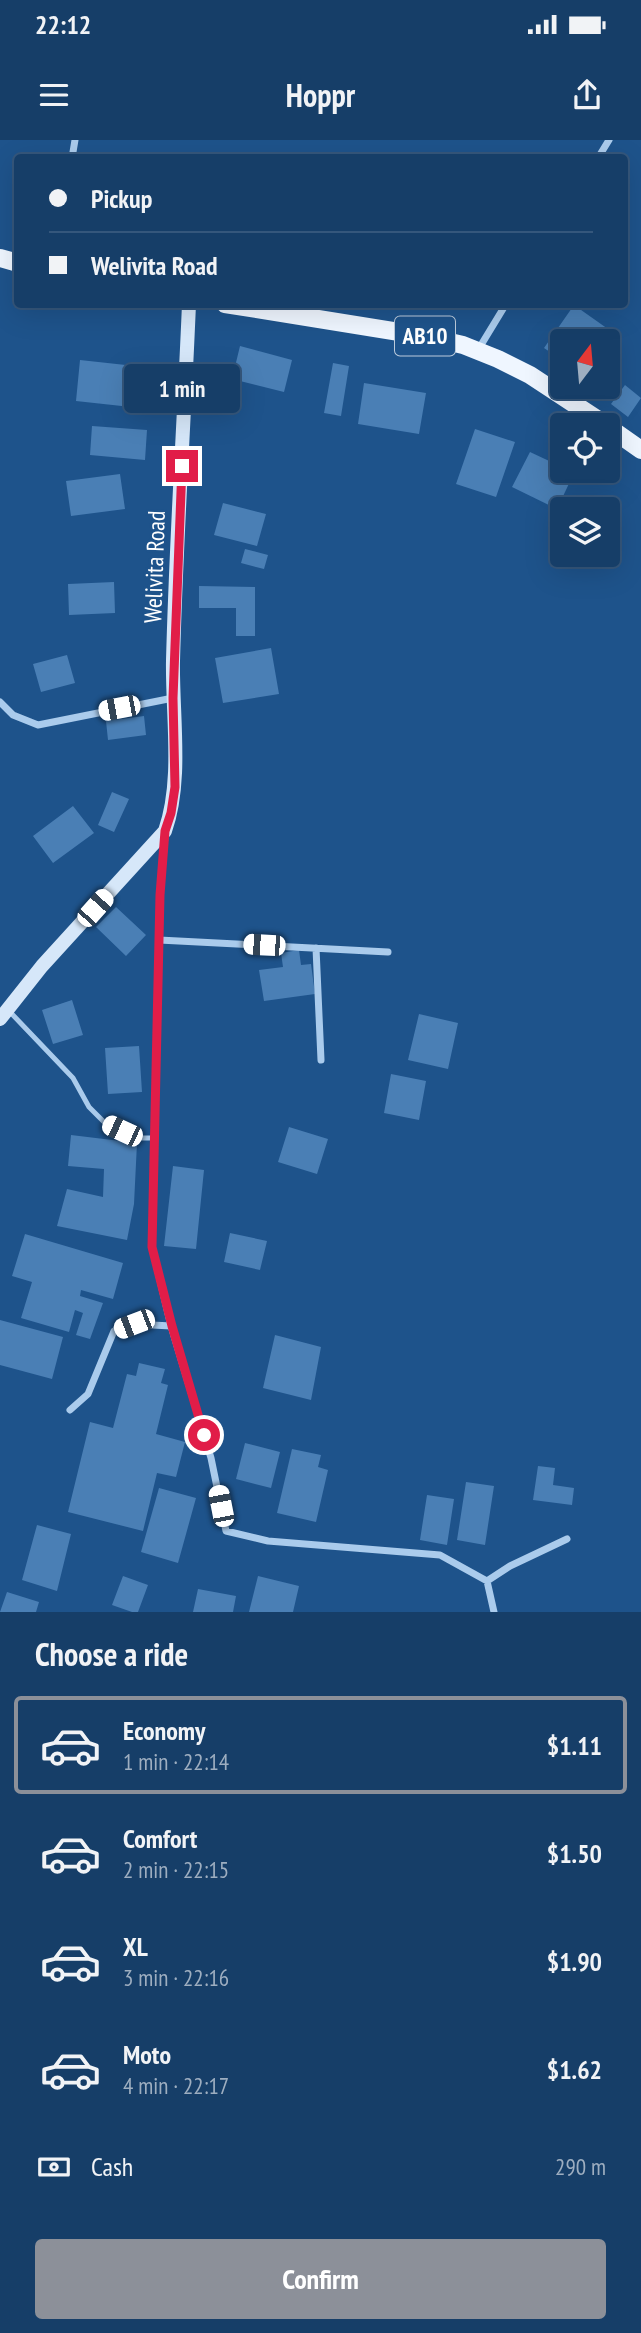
<!DOCTYPE html>
<meta charset="utf-8">
<style>
body{margin:0;font-family:"PT Sans Narrow",sans-serif;background:#1f456e;color:#f1f3f6;height:100vh;display:flex;flex-direction:column;font-size:26px;white-space:nowrap}
*{box-sizing:border-box;margin:0}
p{font-size:23px;color:#9eaec0}
.icon{flex:none;width:38px;height:38px;fill:none;stroke:currentColor;stroke-width:2;stroke-linecap:round;stroke-linejoin:round}
.map{position:relative;height:1472px;overflow:hidden}
.panel{display:flex;flex-direction:column;background:#163e68;flex:1}
.panel>*{flex:none}
.guide{position:absolute;left:14px;top:14px;width:614px;height:154px;border-radius:7px;box-shadow:0 7px 28px #0002,0 0 0 2px #35577c;display:grid;align-content:center;height:154px;padding:0 35px;background:#163e68}
.needle{width:46px;rotate:16deg}
.controls{position:absolute;left:550px;top:189px;display:grid;gap:14px}
.controls a{display:grid;place-items:center;width:70px;height:70px;border-radius:7px;background:#163e68;box-shadow:0 7px 28px #0002,0 0 0 2px #35577c;font-size:35px}
.end{position:absolute;width:32px;height:32px;margin:-16px;border:9px solid #e11d48;background:#fff;box-shadow:0 0 0 4px #fff}
.from{border-radius:50%}
.bubble{position:absolute;height:49px;border-radius:7px;background:#163e68;box-shadow:0 7px 28px #0002,0 0 0 2px #35577c;font-size:23px;font-weight:700;line-height:49px;text-align:center}
.car{position:absolute;width:21px;height:42px;margin:-21px -10px;border-radius:9px;box-shadow:0 0 5px 2px #0007;background:linear-gradient(#fff 24%,#345 0 40%,#fff 0 76%,#345 0 86%,#fff 0)}
.guide b{display:flex;align-items:center;gap:24px;height:66px;font-size:26px}
.guide b+b{border-top:2px solid #35577c}
.guide i{width:18px;height:18px;background:#f1f3f6}
ul{padding:0;list-style:none}
li{display:flex;align-items:center;gap:21px;height:98px;margin:0 14px 10px;padding:0 21px;border:4px solid transparent;border-radius:7px}
li div{flex:1}
li b{display:block;font-size:26px}
li em{font-style:normal;font-weight:700}
li.current{border-color:#8c9099}
li>.icon{width:63px;height:63px;stroke-width:1.5}
h2{padding:0 35px;font-size:32px;line-height:84px}
.pay{display:flex;align-items:center;gap:18px;height:77px;padding:0 35px;font-size:26px}
.pay p{margin-inline-start:auto}
.action{display:flex;gap:14px;margin-top:auto;padding:14px 35px}
.action a{flex:1;height:80px;border-radius:7px;background:#8c9099;color:#fff;font-size:28px;font-weight:700;line-height:80px;text-align:center}
.status{display:flex;justify-content:space-between;align-items:center;height:49px;padding:0 35px;background:#163e68;direction:ltr}
.status svg{height:19px;fill:currentColor}
header{display:flex;justify-content:space-between;align-items:center;height:91px;padding:0 35px;background:#163e68;font-size:32px;font-weight:700}
.map>svg:first-child{display:block}
</style>
<div class="status"><b>22:12</b><svg viewBox="0 0 49 12"><path d="M0 12V9h3v3zM5 12V6h3v6zM10 12V3h3v9zM15 12V0h3v12zM26 1h20v11H26zM47 4h2v5h-2z"/></svg></div>
<header><svg class="icon" aria-label="menu" viewBox="0 0 24 24"><path d="M4 6h16M4 12h16M4 18h16"/></svg>Hoppr<svg class="icon" aria-label="share" viewBox="0 0 24 24"><path d="M12 15V3M7 8l5-5 5 5M5 13v7h14v-7"/></svg></header>
<div class="map">
<svg width="641" height="1472" viewBox="0 0 641 1472">
<rect width="100%" height="100%" fill="#1e538b"/>
<path fill="#4a7fb5" d="M574 165 608 189 600 201H562V220L544 208Z
M240 206 292 220 284 252 232 239Z
M80 220 144 227 140 268 76 261Z
M333 223 349 226 341 276 324 273Z
M364 243 426 253 419 294 358 284Z
M625 245 641 258 628 277 611 264Z
M92 286 147 290 145 320 90 315Z
M475 289 515 302 496 357 456 344Z
M530 312 562 327V331L574 333 557 369 512 347Z
M120 334 125 369 71 376 66 341Z
M223 363 266 374 257 406 214 395Z
M245 409 268 415 264 429 241 423Z
M114 442 115 473 69 475 68 444Z
M199 446 255 447V496H236V468H199Z
M271 508 279 554 223 563 215 518Z
M67 515 75 543 41 552 33 524Z
M144 576 146 595 108 600 106 581Z
M112 652 129 659 114 692 98 685Z
M73 666 94 693 53 723 33 696Z
M116 767 146 795 126 816 96 787Z
M299 810 301 825 311 824 315 854 264 861 259 830 283 827 281 813Z
M72 860 83 895 53 904 42 870Z
M419 874 458 883 448 929 408 920Z
M139 906 142 952 108 954 105 908Z
M391 934 426 941 419 980 384 973Z
M289 987 328 999 317 1034 278 1022Z
M71 995 137 1003 134 1064 127 1100 57 1086 67 1049 103 1057 104 1029 68 1026Z
M173 1026 204 1030 196 1109 164 1106Z
M230 1093 267 1101 260 1130 224 1122Z
M25 1094 123 1123 113 1159 81 1150 80 1156 103 1163 90 1199 76 1195 83 1173 75 1170 69 1192 21 1178 32 1142 12 1136Z
M0 1180 63 1197 52 1239 0 1225Z
M275 1195 321 1207 311 1260 263 1248Z
M139 1223 165 1229 161 1243 168 1245 156 1294 185 1302 176 1337 157 1333 143 1391 68 1372 90 1282 113 1288 127 1234 136 1236Z
M245 1303 280 1312 271 1348 236 1339Z
M292 1309 321 1315 318 1327 328 1330 316 1382 277 1373Z
M538 1326 555 1328 553 1345 574 1348 572 1365 533 1360Z
M466 1342 494 1346 485 1405 457 1400Z
M159 1348 196 1358 178 1423 141 1412Z
M427 1355 454 1359 447 1405 420 1400Z
M37 1385 71 1394 57 1451 22 1440Z
M123 1436 148 1445 138 1472H132L112 1465Z
M258 1436 299 1446 293 1472H249Z
M198 1449 236 1456 233 1472H193Z
M7 1452 39 1462 36 1472H0Z"/>
<g fill="none" stroke-linecap="round" stroke-linejoin="round">
<path stroke="#aacbec" stroke-width="5" d="M10 872 73 938 89 967 105 983 138 998H155"/>
<path stroke="#aacbec" stroke-width="7" d="M72 18 75 0
M598 18 609 0
M478 210 506 164
M0 562 13 575 38 585 173 558
M165 695 160 755 152 1107 171 1186 211 1318 226 1391 268 1401 440 1415 487 1441 510 1426 567 1399
M159 800 388 812
M316 808 321 920
M70 1270 88 1254 114 1191 134 1184 171 1186
M487 1441 494 1472"/>
<path stroke="#d6e7f9" stroke-width="14" d="M0 879 42 826 165 691C183 640 172 575 173 521 176 402 184 283 189 164"/>
<path stroke="#eff6ff" stroke-width="18" d="M0 118 18 123
M225 164 424 196 463 205 498 219 530 235 606 285
M607 286 641 310"/>
</g>
<g fill="none" stroke-linecap="round" stroke-linejoin="round">
<path stroke="#e11d48" stroke-width="9" d="M182 326 173 558 175 647 171 673 165 691 160 755 152 1107 172 1186 204 1295"/>
</g>
<g text-anchor="middle" stroke-width="5" stroke-linejoin="round" paint-order="stroke">
<rect fill="#1e538b" stroke="#bccbdc" stroke-width="2" x="395" y="176.5" width="60" height="39" rx="5"/>
<g font-size="23" font-weight="bold" fill="#fff">
<text x="425" y="204">AB10</text>
</g>
<g font-size="24" fill="#fff" stroke="#1e538b">
<text transform="translate(155 427) rotate(-88)" y="8">Welivita Road</text>
</g>
</g>
</svg>
<div class="controls">
<a><svg class="needle" viewBox="-14 -14 28 28"><path d="M0-13l5 13h-10z" fill="#e53935"/><path d="M0 13l5-13h-10z" fill="#9eaec0"/></svg></a>
<a><svg class="icon" aria-label="locate" viewBox="0 0 24 24"><circle cx="12" cy="12" r="6"/><path d="M12 2v4M12 18v4M2 12h4M18 12h4"/></svg></a>
<a><svg class="icon" aria-label="layers" viewBox="0 0 24 24"><path d="M12 4l9 5-9 5-9-5zM3 14l9 5 9-5"/></svg></a>
</div>
<i class="end from" style="left:204px;top:1295px"></i>
<i class="end" style="left:182px;top:326px"></i>
<div class="bubble" style="left:124px;top:224px;width:116px">1 min</div>
<i class="car" style="left:119px;top:568px;rotate:259deg"></i>
<i class="car" style="left:95px;top:768px;rotate:42deg"></i>
<i class="car" style="left:264px;top:805px;rotate:273deg"></i>
<i class="car" style="left:122px;top:991px;rotate:295deg"></i>
<i class="car" style="left:134px;top:1184px;rotate:249deg"></i>
<i class="car" style="left:221px;top:1366px;rotate:349deg"></i>
<div class="guide">
<b><i class="from"></i>Pickup</b>
<b><i></i>Welivita Road</b>
</div>
</div>
<section class="panel">
<h2>Choose a ride</h2>
<ul>
<li class="current"><svg class="icon" aria-label="car" viewBox="0 0 24 24"><path d="M5 17H2v-5l4-1 3-4h7l3 4 3 1v5h-3M9 17h6M6 11h13"/><circle cx="7" cy="17" r="2"/><circle cx="17" cy="17" r="2"/></svg><div><b>Economy</b><p>1 min · 22:14</p></div><em>$1.11</em></li>
<li><svg class="icon" aria-label="car" viewBox="0 0 24 24"><path d="M5 17H2v-5l4-1 3-4h7l3 4 3 1v5h-3M9 17h6M6 11h13"/><circle cx="7" cy="17" r="2"/><circle cx="17" cy="17" r="2"/></svg><div><b>Comfort</b><p>2 min · 22:15</p></div><em>$1.50</em></li>
<li><svg class="icon" aria-label="car" viewBox="0 0 24 24"><path d="M5 17H2v-5l4-1 3-4h7l3 4 3 1v5h-3M9 17h6M6 11h13"/><circle cx="7" cy="17" r="2"/><circle cx="17" cy="17" r="2"/></svg><div><b>XL</b><p>3 min · 22:16</p></div><em>$1.90</em></li>
<li><svg class="icon" aria-label="car" viewBox="0 0 24 24"><path d="M5 17H2v-5l4-1 3-4h7l3 4 3 1v5h-3M9 17h6M6 11h13"/><circle cx="7" cy="17" r="2"/><circle cx="17" cy="17" r="2"/></svg><div><b>Moto</b><p>4 min · 22:17</p></div><em>$1.62</em></li>
</ul>
<div class="pay"><svg class="icon" aria-label="cash" viewBox="0 0 24 24"><path d="M3 7h18v10H3z"/><circle cx="12" cy="12" r="2"/></svg>Cash<p>290 m</p></div>
<div class="action"><a>Confirm</a></div>
</section>
